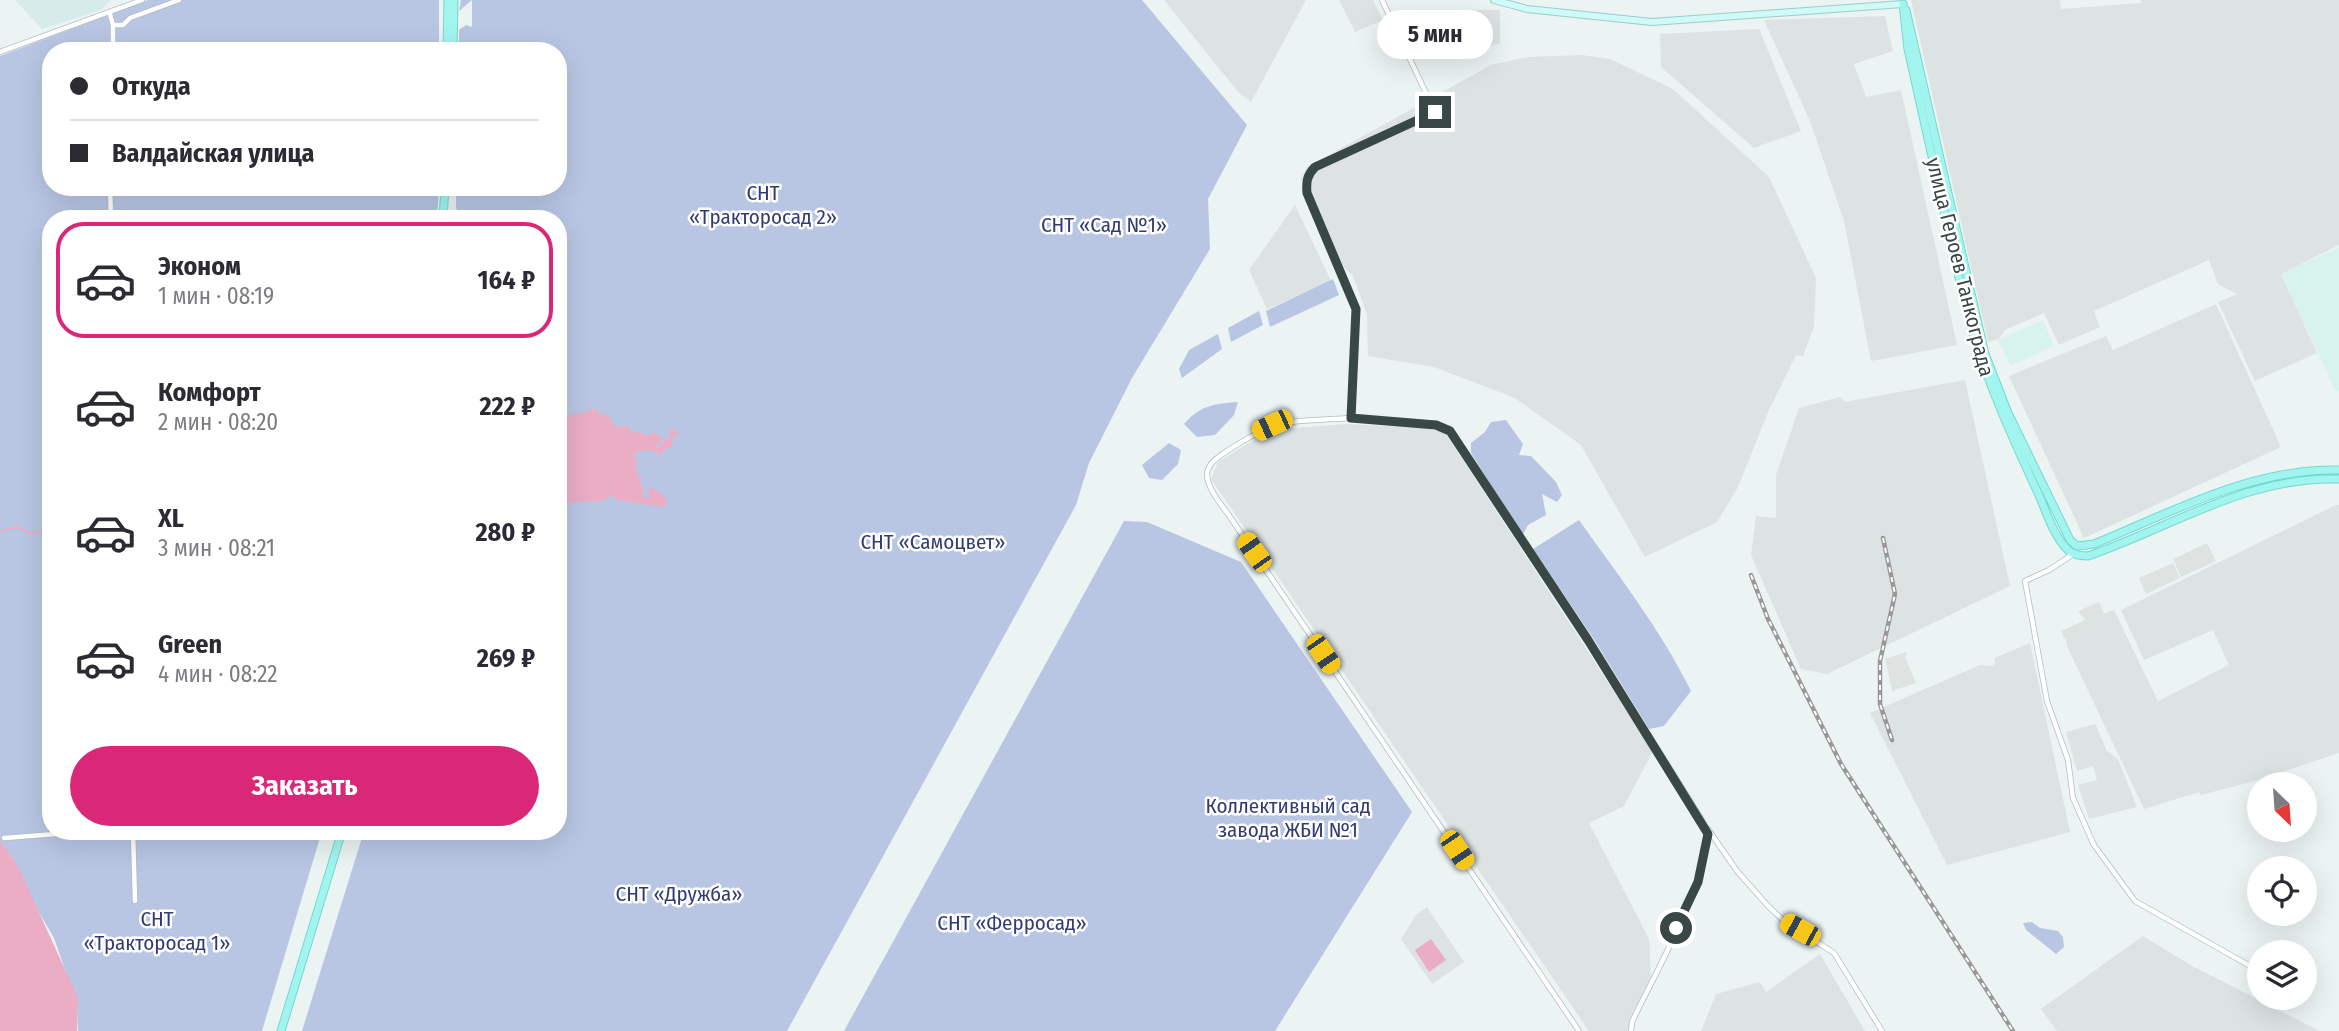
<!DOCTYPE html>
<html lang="ru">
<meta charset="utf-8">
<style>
body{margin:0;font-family:"Fira Sans Condensed",sans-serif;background:#f7f7f7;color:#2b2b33;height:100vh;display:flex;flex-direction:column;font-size:26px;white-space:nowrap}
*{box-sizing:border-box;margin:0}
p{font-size:23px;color:#7c7c81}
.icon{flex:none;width:38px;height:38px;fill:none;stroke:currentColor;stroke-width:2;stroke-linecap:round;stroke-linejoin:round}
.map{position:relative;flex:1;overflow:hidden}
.side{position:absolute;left:42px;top:210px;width:525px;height:630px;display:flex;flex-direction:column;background:#fff;border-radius:28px;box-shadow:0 7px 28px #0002}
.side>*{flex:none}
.guide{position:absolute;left:42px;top:42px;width:525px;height:154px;border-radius:28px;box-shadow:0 7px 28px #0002;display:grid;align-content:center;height:154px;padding:0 28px;background:#fff}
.needle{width:46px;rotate:155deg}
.controls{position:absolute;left:2247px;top:772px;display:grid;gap:14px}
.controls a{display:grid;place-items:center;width:70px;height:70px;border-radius:50%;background:#fff;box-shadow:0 7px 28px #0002;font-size:35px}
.end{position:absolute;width:32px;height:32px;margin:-16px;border:9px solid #394745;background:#fff;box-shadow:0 0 0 4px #fff}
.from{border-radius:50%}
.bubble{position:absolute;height:49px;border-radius:24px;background:#fff;box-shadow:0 7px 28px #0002;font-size:23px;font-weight:700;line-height:49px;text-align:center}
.car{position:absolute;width:21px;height:42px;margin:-21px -10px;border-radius:9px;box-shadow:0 0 5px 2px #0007;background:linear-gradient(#f5c518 24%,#345 0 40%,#f5c518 0 76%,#345 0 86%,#f5c518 0)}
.guide b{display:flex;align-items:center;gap:24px;height:66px;font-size:26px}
.guide b+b{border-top:2px solid #e1e1e2}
.guide i{width:18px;height:18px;background:#2b2b33}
ul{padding:12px 0 0;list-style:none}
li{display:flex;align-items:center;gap:21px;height:116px;margin:0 14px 10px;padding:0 14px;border:4px solid transparent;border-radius:28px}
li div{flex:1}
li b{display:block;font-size:26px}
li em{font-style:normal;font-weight:700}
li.on{border-color:#db2777}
li>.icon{width:63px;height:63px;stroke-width:1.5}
.primary-button{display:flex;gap:14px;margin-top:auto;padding:14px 28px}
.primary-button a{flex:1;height:80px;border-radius:42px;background:#db2777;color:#fff;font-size:28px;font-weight:700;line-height:80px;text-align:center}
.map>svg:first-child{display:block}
</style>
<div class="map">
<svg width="2339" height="1031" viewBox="0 0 2339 1031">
<rect width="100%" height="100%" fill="#ebf4f3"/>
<path fill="#d8f3ed" d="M2339 248V390L2336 392 2281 273Z
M2043 320 2054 346 2010 366 1998 340Z"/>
<path fill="#dce3e2" d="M1164 0H1306L1251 102 1239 93Z
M1339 0H1373L1383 20 1355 32Z
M1911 0H2060L2061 9 2141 3V0H2339V245L2281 274 2317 353 2255 381 2218 302 2237 294 2218 284 2209 260 2094 311 2100 327 2059 345 2044 313 2005 330 1999 339 1988 342Z
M1454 10H1500V43L1461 56 1441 16Z
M1885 16 1893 51 1854 64 1866 97 1901 90 1957 345 1871 361 1844 221 1810 121 1764 20Z
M1759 29 1801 131 1754 148 1661 67 1660 34Z
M1582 55 1610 59 1673 89 1769 177 1816 278 1814 327 1803 356 1796 355 1769 410 1738 487 1717 522 1645 557 1581 445 1515 398 1434 367 1368 356 1367 314 1353 276 1343 266 1301 179 1307 167 1491 65 1527 57Z
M1295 205 1331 281 1267 309 1249 270Z
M2216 304 2281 447 2084 538 2009 376 2106 336 2113 350Z
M1965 380 2010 586 1827 674 1801 669 1751 555 1756 516 1776 518V475L1799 408 1840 397 1845 402Z
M1346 424 1434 428 1446 434 1653 751 1624 806 1589 823 1649 939 1651 981 1627 1031H1589L1211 479 1218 462 1270 430Z
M2336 505H2339V753L2258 780 2201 795 2199 792 2144 809 2067 646 2066 638 2087 628 2095 617 2114 610 2158 701 2229 665 2213 630 2144 660 2121 610Z
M2030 643 2070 832 1947 865 1870 713 1980 665 1992 666 1995 664V658Z
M2095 724 2107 751 2118 759 2137 807 2089 819 2078 785 2097 780 2093 766 2077 771 2066 732Z
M1427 907 1464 962 1432 984 1401 939 1416 915Z
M2143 936 2192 966 2320 1031H2057L2041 1009Z
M1820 954 1865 1031H1701L1716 994 1760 982 1766 992Z"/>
<path fill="#d6ebea" d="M15 0H111L101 10 42 29Z"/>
<path fill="#b8c6e4" d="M148 0H439V51H51V187H439L437 219H51V831H322L262 1031H78L77 1004 54 938 0 845V56Z
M461 0H1142L1247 125 1208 199 1210 249 1132 378 1089 463 1076 505 787 1031H302L364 831H558V219H460L456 207V187H558V51H459V30L466 25 472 27V0L459 11Z
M1333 279 1339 295 1270 327 1266 311Z
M1259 311 1263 325 1231 342 1228 328Z
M1218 334 1222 349 1182 378 1179 369 1189 350Z
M1238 402 1234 415 1215 435 1197 437 1184 424C1201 405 1213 404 1238 402Z
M1506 420 1523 444 1519 455 1531 456 1556 482 1562 495 1557 502 1542 494 1546 515 1528 525 1522 536 1471 453V443L1485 432 1491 422Z
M1169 443 1181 450 1178 464 1162 480 1149 478 1142 465Z
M1579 520C1618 575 1661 630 1691 691L1664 726 1649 729 1593 638 1533 549Z
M1124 521 1147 522 1241 562 1412 812 1275 1031H844Z
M2032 922 2040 928 2058 931 2063 937 2064 947 2056 954 2026 930 2023 923Z"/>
<path fill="#dee3e2" d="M2207 543 2216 561 2181 577 2173 559Z
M2173 563 2180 578 2146 594 2139 578Z
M2099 602 2104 613 2095 617 2087 628 2065 639 2061 631 2085 620 2078 611Z
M1907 652 1905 657 1916 683 1892 691 1885 659Z"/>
<path fill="#eaadc4" d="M590 407V411L597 408 598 413 609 415 615 427 628 426 632 433 639 431 644 435H651L653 432 663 439 656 446 658 448 664 440H669V430L675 429 676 433 681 434 673 438 672 446 663 451 660 456C652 448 640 449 633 456L638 461 635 467 638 469 637 475 642 479 639 484 643 487V497L649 499V487C656 490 666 496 668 503L663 507 618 500 610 494 609 498 600 501 558 503V414H566L567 418 570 415 587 412Z
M0 841 18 866 78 998 77 1031H0Z
M1431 939 1446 960 1429 972 1415 950Z"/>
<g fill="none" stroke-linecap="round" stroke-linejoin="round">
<path stroke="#eaadc4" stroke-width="2" d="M0 531 17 527 29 533 51 531"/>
<defs>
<path id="street" d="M1382 0 1435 112 1315 167C1307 175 1306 182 1307 193L1355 309 1351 418C1291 422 1280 416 1227 451 1218 457 1207 464 1207 475 1208 489 1220 503 1228 514L1579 1031
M110 14 113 25V51
M113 25H123L130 18 179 0
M0 52 142 0
M110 187 111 219
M1351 418 1436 425 1450 431 1589 640 1704 823C1720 863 1651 980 1632 1022L1631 1031
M2075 553 2049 570 2025 581 2047 701 2068 760 2073 798 2094 845 2135 901 2259 971
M1708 829 1737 871 1768 906 1784 921 1834 953 1882 1031
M133 831 135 901
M4 838 95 831"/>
<path id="secondary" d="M1494 0 1527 9 1652 22 1903 4"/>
<path id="primary" d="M1903 4 1908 49 1968 318C1986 379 2011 435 2038 493 2046 510 2053 536 2068 550 2073 555 2080 556 2088 556 2172 527 2247 476 2339 479
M1906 10 1985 354 2008 413 2070 540 2077 546 2094 544C2172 512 2252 468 2339 470
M447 51 448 0
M453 51 454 0
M443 219 445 187
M281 1031 342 831"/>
</defs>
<use href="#street" stroke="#aebebc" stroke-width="6"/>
<use href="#secondary" stroke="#9cccc9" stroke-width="8"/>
<use href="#primary" stroke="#73d9d0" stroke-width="9"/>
<use href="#street" stroke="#fff" stroke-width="4.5"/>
<use href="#secondary" stroke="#cffaf8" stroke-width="6"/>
<use href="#primary" stroke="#a2f5ef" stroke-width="7"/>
<defs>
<path id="rail" d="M1883 538 1895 594 1880 661V704L1892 740
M1751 575 1768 619 1841 764 2013 1031"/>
</defs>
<use href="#rail" stroke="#989898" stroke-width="4.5"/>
<use href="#rail" stroke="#fff" stroke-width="2" stroke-dasharray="5" stroke-linecap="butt"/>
</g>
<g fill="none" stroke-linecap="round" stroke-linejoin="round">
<path stroke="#394745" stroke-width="9" d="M1435 112 1315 167C1307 175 1306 182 1307 193L1356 309 1351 418 1436 425 1450 431 1588 640 1708 834 1698 882 1676 928"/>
</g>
<g text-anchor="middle" stroke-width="5" stroke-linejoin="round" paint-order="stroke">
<g font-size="21" fill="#313c74" stroke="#fff">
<text x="763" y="200">СНТ<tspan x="763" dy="24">«Тракторосад 2»</tspan></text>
<text x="1104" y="232">СНТ «Сад №1»</text>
<text x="933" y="549">СНТ «Самоцвет»</text>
<text x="1288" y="813">Коллективный сад<tspan x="1288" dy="24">завода ЖБИ №1</tspan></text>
<text x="679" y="901">СНТ «Дружба»</text>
<text x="157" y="926">СНТ<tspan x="157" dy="24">«Тракторосад 1»</tspan></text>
<text x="1012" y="930">СНТ «Ферросад»</text>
</g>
<g font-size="21" fill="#394745" stroke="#fff">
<text transform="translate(1960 267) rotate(76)" y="7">улица Героев Танкограда</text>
</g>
</g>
</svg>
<div class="controls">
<a><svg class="needle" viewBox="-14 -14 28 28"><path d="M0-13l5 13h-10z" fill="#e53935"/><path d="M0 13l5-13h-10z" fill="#7c7c81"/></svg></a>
<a><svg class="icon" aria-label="locate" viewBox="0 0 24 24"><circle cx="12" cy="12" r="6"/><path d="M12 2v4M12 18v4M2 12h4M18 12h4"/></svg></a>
<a><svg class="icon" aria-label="layers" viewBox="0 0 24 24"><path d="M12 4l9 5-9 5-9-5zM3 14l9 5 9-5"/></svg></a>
</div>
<i class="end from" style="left:1676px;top:928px"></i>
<i class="end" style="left:1435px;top:112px"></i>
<div class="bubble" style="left:1377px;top:10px;width:116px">5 мин</div>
<i class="car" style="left:1272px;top:425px;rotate:245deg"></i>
<i class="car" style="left:1254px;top:552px;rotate:325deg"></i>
<i class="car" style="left:1323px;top:654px;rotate:146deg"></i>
<i class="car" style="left:1457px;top:850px;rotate:146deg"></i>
<i class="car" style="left:1800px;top:930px;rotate:299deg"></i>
<div class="guide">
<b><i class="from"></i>Откуда</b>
<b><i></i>Валдайская улица</b>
</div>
<section class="side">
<ul>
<li class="on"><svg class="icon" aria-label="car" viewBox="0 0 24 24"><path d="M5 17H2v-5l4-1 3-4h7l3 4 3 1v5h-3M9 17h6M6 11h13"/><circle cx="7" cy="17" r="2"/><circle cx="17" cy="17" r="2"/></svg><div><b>Эконом</b><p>1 мин · 08:19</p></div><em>164 ₽</em></li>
<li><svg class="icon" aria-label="car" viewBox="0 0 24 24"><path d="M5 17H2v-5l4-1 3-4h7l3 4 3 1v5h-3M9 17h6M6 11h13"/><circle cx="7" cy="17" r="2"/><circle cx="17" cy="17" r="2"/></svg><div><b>Комфорт</b><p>2 мин · 08:20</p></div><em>222 ₽</em></li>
<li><svg class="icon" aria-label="car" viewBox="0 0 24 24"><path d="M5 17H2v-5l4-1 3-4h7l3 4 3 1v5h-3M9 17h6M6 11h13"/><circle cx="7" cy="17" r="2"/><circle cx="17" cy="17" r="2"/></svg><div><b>XL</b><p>3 мин · 08:21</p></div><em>280 ₽</em></li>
<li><svg class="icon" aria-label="car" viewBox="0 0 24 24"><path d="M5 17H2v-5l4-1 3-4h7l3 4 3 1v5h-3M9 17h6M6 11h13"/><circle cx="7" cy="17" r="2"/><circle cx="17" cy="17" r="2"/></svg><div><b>Green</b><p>4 мин · 08:22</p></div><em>269 ₽</em></li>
</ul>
<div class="primary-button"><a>Заказать</a></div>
</section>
</div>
